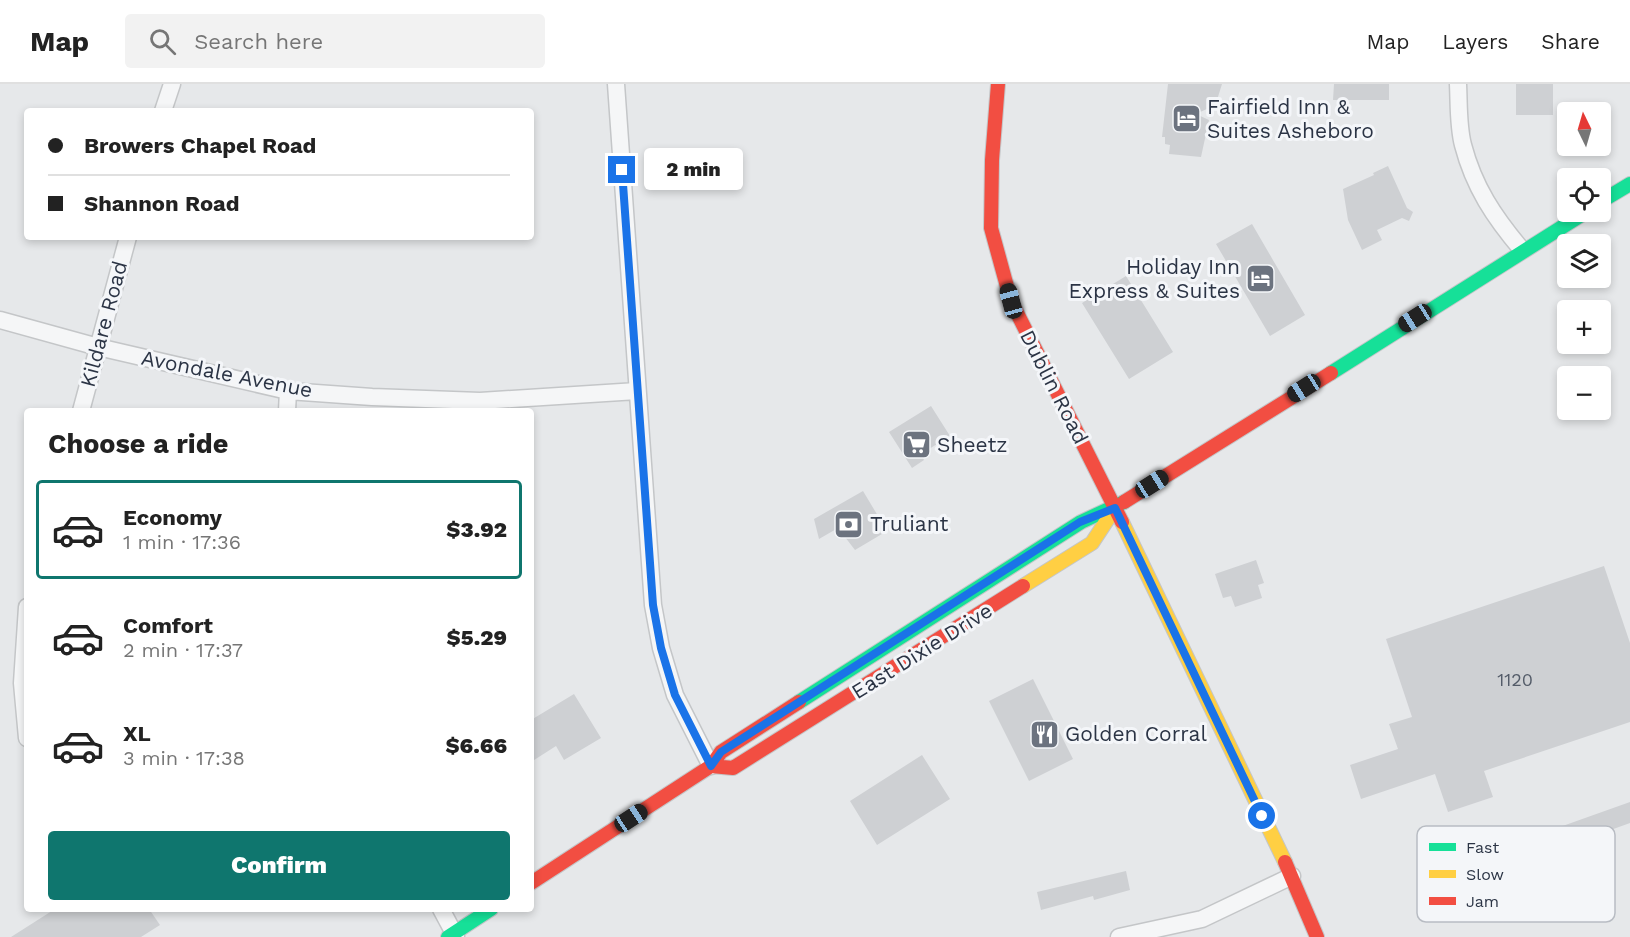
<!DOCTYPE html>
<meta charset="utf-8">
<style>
body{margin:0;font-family:"Work Sans",sans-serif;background:#f2f2f2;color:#222;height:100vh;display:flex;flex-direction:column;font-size:22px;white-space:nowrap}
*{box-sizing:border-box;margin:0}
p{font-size:20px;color:#767676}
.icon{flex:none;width:33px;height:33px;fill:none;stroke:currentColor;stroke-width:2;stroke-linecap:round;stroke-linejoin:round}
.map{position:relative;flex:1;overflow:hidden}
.details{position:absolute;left:24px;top:324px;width:510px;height:504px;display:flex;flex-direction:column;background:#fff;border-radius:6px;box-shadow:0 3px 9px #0003}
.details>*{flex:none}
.banner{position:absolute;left:24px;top:24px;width:510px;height:132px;border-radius:6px;box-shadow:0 3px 9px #0003;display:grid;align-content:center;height:132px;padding:0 24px;background:#fff}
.needle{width:39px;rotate:355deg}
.fabs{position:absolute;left:1557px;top:18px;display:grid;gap:12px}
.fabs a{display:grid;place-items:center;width:54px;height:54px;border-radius:6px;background:#fff;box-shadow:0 3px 9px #0003;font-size:30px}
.end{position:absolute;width:27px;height:27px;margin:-14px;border:8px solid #1a73e8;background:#fff;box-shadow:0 0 0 3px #fff}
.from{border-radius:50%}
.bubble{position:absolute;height:42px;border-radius:6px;background:#fff;box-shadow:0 3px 9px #0003;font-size:20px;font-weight:800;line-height:42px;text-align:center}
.car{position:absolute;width:18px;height:36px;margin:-18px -9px;border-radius:8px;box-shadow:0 0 4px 2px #0007;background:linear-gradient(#222 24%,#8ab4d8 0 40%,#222 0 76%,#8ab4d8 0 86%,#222 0)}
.banner b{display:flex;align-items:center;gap:21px;height:57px;font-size:22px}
.banner b+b{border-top:2px solid #e0e0e0}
.banner i{width:15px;height:15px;background:#222}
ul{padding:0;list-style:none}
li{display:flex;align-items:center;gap:18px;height:99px;margin:0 12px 9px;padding:0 12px;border:3px solid transparent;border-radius:6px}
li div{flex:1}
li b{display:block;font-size:22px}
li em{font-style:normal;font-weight:800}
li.active{border-color:#0f766e}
li>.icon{width:54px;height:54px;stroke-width:1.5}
h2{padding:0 24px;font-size:27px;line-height:72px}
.primary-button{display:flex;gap:12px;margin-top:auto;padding:12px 24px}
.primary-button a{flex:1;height:69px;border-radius:6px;background:#0f766e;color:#fff;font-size:24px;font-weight:800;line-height:69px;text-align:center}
header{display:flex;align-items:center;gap:36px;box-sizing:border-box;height:84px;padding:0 30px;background:#fff;border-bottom:2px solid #e0e0e0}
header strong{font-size:28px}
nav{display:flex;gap:33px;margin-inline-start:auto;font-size:21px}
.search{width:420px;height:54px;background:#f2f2f2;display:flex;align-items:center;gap:15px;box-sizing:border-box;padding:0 21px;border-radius:6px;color:#767676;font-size:22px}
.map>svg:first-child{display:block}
</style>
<header>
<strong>Map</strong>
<div class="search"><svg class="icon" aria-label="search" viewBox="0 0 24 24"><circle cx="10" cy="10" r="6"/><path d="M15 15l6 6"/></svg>Search here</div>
<nav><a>Map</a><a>Layers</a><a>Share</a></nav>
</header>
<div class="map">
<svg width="1630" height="853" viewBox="0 0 1630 853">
<rect width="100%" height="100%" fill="#e6e8ea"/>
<path fill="#ced0d3" d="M1168 0H1222L1217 16H1210L1211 23 1196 30 1209 36 1201 73 1169 70 1170 61 1165 60V53H1162Z
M1334 0H1389V16H1333Z
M1516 0H1553V31H1516Z
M1388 82 1407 124 1413 128 1409 137 1402 134 1377 146 1382 156 1362 166 1348 136 1343 105 1374 91 1373 89Z
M1252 140 1305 231 1270 252 1216 160Z
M1126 192 1173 268 1129 295 1082 219Z
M931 322 950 352 921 370 924 376 912 384 889 348Z
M863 407 887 447 855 466 838 444 819 455 814 435Z
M1256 476 1264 499 1258 501 1262 514 1235 523 1231 512 1223 514 1215 490Z
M1604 482 1630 559V638L1484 687 1493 713 1448 728 1435 690 1361 715 1350 681 1398 665 1389 640 1412 633 1386 555Z
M1033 595 1073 675 1029 697 989 617Z
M574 610 601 654 564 676 556 662 531 678V636Z
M922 671 950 715 877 761 850 717Z
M1630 718V739L1469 797 1462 778Z
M1126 787 1130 806 1094 816 1093 812 1041 826 1037 808Z
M55 825H149L160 841 141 853H11Z"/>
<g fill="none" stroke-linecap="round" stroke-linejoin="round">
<defs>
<path id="street" d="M616 0 653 521 661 564 675 611 711 682
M1458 0C1459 20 1458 42 1463 61 1474 103 1494 133 1522 166
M163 27 172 0
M0 236 98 263 288 307 372 313 480 317 637 307
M81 327 128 153
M287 327 288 307
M27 523 22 599 27 654
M441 825 456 853
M1119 853 1202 835 1292 792"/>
<path id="fast" d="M1600 118 1630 100
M1331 289 1586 128
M799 618 1081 438 1124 418
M448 853 491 825"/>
<path id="slow" d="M1122 438 1285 778
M1023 502 1092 459 1115 424"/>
<path id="jam" d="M998 0 992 76 991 144 1011 217 1122 438
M1124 418 1331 289
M711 682 733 684 1023 502
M1285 778 1317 853
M531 799 711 682 721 668 799 618"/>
</defs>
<use href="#street" stroke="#c4c6c8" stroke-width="19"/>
<use href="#fast" stroke="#c4c6c8" stroke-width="16"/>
<use href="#slow" stroke="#c4c6c8" stroke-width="16"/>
<use href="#jam" stroke="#c4c6c8" stroke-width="16"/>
<use href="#street" stroke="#f5f6f7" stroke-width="16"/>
<use href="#fast" stroke="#16e098" stroke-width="14"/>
<use href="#slow" stroke="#ffcf43" stroke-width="14"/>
<use href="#jam" stroke="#f24e42" stroke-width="14"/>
</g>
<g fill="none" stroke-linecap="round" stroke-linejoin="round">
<path stroke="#1a73e8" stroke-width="8" d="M622 86 653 521 661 564 675 611 711 682 721 668 1080 438 1115 424 1262 732"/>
</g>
<defs>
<symbol id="hotel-square" viewBox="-11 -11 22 22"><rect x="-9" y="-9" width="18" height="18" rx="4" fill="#6c737f" stroke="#f4f6f9"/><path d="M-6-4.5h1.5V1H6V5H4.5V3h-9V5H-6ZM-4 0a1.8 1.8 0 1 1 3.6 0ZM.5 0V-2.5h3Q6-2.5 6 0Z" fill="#fff"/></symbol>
<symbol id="supermarket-square" viewBox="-11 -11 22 22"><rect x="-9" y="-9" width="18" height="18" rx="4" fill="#6c737f" stroke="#f4f6f9"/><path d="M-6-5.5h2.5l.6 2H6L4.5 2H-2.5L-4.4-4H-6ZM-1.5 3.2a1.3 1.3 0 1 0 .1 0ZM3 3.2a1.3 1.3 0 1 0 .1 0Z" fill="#fff"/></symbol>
<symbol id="bank-square" viewBox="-11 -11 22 22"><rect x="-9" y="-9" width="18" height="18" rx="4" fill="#6c737f" stroke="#f4f6f9"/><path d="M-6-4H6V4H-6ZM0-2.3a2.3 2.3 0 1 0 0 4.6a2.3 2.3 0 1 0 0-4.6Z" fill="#fff"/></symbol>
<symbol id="restaurant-square" viewBox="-11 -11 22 22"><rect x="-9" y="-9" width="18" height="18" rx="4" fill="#6c737f" stroke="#f4f6f9"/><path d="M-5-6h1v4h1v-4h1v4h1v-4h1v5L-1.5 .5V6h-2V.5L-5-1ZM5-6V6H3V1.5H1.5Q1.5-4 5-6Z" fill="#fff"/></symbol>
</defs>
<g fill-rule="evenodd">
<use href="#hotel-square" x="1170" y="18" width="33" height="33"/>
<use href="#hotel-square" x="1244" y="178" width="33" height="33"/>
<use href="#supermarket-square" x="900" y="344" width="33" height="33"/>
<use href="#bank-square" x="832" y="424" width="33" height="33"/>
<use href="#restaurant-square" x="1028" y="634" width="33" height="33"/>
</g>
<g text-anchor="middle" stroke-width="6" stroke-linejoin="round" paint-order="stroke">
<g font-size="18" fill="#545c69">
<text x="1515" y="602">1120</text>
</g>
<g font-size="21" fill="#2b3445" stroke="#f4f6f9" text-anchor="start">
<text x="1207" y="30">Fairfield Inn &amp;<tspan x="1207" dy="24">Suites Asheboro</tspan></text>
<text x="1240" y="190" text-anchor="end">Holiday Inn<tspan x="1240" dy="24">Express &amp; Suites</tspan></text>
<text x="937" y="368">Sheetz</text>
<text x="870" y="447">Truliant</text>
<text x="1065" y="657">Golden Corral</text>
</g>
<g font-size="21" fill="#2b3445" stroke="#f4f6f9">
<text transform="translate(104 240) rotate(-75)" y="7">Kildare Road</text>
<text transform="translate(227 290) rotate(11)" y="7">Avondale Avenue</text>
<text transform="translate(1054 303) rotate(63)" y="7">Dublin Road</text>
<text transform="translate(922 567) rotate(-32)" y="7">East Dixie Drive</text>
</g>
</g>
<rect x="1417" y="742" width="198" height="96" rx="9" fill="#f4f6f9" stroke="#b8bcc3" stroke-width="1.5"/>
<rect x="1429" y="759" width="27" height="8" fill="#16e098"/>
<rect x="1429" y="786" width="27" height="8" fill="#ffcf43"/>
<rect x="1429" y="813" width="27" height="8" fill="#f24e42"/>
<g font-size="16" fill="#2b3445">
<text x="1466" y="769">Fast</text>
<text x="1466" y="796">Slow</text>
<text x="1466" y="823">Jam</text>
</g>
</svg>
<div class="fabs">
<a><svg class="needle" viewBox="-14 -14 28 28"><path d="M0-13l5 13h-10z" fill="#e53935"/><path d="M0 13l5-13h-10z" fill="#767676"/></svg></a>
<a><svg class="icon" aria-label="locate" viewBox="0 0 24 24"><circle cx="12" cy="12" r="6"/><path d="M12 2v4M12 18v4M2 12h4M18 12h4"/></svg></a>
<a><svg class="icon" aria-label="layers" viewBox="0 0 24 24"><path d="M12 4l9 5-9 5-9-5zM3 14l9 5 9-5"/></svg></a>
<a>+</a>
<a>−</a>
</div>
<i class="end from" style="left:1262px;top:732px"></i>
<i class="end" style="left:622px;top:86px"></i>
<div class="bubble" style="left:644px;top:64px;width:99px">2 min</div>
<i class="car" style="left:1011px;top:217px;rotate:345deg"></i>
<i class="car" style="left:1415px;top:234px;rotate:238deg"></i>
<i class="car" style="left:1304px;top:304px;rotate:238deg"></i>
<i class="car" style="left:1152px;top:400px;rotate:58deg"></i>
<i class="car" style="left:631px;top:734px;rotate:57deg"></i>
<div class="banner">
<b><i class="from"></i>Browers Chapel Road</b>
<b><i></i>Shannon Road</b>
</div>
<section class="details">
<h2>Choose a ride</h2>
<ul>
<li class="active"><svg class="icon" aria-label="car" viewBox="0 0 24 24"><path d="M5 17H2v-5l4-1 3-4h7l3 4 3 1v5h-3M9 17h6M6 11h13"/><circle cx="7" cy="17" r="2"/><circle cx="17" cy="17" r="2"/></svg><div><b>Economy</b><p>1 min · 17:36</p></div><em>$3.92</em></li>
<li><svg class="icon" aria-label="car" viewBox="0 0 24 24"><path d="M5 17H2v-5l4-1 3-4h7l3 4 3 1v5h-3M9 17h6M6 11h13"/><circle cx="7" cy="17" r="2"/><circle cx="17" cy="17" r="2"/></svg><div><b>Comfort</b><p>2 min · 17:37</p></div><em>$5.29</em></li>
<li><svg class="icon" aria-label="car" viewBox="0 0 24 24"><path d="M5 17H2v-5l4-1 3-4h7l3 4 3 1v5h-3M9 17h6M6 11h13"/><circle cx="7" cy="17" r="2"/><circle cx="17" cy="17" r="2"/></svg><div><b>XL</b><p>3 min · 17:38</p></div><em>$6.66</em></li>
</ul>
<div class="primary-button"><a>Confirm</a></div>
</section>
</div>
